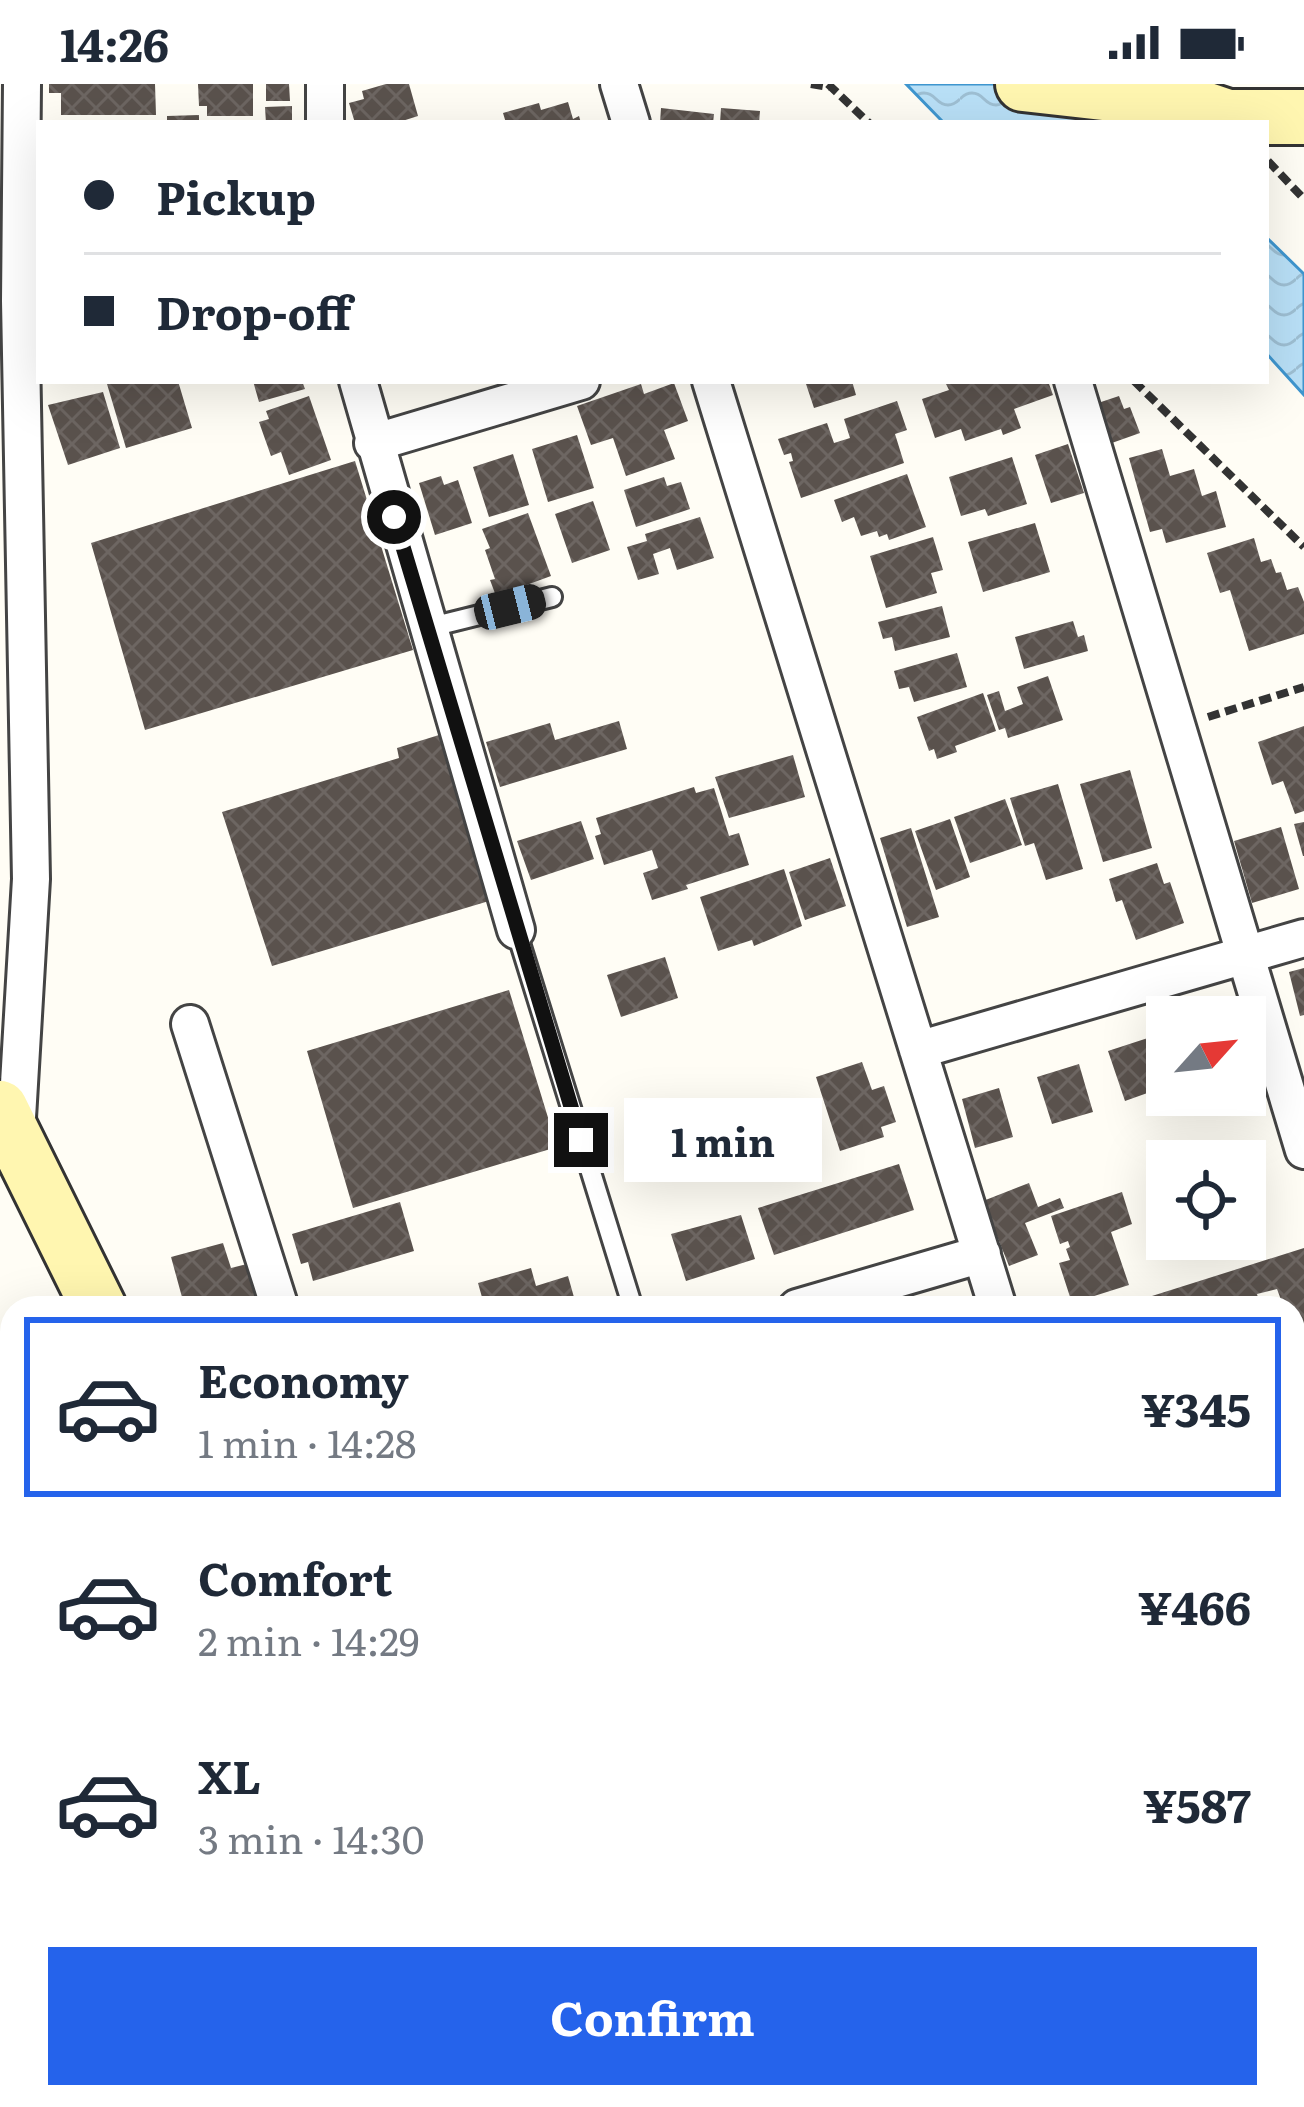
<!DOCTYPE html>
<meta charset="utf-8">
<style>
body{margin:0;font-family:Literata,serif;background:#f6f6f7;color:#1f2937;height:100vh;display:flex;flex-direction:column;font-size:45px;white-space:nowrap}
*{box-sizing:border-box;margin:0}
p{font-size:39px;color:#747a83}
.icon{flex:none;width:66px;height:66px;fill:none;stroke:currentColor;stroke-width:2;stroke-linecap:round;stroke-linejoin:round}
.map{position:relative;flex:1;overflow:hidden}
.drawer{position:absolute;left:0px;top:1212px;width:1305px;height:813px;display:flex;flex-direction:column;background:#fff;border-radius:36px 36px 0 0;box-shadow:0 12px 48px #0002}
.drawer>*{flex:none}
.banner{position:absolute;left:36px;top:36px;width:1233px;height:264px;border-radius:0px;box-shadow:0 12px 48px #0002;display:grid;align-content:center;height:264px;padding:0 48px;background:#fff}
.needle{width:78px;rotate:63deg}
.buttons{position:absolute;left:1146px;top:912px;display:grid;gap:24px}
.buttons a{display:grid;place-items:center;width:120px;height:120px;border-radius:0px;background:#fff;box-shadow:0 12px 48px #0002;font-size:60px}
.end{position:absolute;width:54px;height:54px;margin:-27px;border:15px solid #111;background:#fff;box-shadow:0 0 0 6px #fff}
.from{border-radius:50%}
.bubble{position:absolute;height:84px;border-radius:0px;background:#fff;box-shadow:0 12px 48px #0002;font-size:39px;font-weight:700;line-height:84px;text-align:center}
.car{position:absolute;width:36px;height:72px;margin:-36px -18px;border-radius:15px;box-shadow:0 0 9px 3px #0007;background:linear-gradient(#222 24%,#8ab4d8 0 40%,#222 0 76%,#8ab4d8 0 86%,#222 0)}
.banner b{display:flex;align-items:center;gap:42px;height:114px;font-size:45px}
.banner b+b{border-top:3px solid #e0e1e3}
.banner i{width:30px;height:30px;background:#1f2937}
ul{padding:21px 0 0;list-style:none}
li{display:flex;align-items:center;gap:36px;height:180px;margin:0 24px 18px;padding:0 24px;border:6px solid transparent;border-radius:0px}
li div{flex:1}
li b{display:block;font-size:45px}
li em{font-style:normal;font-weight:700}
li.on{border-color:#2563eb}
li>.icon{width:108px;height:108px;stroke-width:1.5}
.primary-button{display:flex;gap:24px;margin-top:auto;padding:24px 48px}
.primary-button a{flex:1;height:138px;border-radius:0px;background:#2563eb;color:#fff;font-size:48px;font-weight:700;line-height:138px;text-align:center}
.status{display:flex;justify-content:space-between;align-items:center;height:84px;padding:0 60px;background:#fff;direction:ltr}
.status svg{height:33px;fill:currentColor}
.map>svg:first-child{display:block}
</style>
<div class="status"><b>14:26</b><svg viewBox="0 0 49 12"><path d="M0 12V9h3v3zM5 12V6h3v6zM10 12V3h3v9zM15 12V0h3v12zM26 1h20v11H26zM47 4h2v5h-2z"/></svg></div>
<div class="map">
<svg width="1304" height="2023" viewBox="0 0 1304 2023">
<defs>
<pattern id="farmland-furrows" width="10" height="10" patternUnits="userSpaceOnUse" patternTransform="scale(3)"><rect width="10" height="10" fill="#f6f3d4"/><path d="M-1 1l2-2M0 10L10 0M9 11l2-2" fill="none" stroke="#d2cfb5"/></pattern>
<pattern id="water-waves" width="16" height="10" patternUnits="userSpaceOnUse" patternTransform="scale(3)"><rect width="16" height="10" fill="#b9e0f7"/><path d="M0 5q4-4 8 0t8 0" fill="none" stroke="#9ebfd3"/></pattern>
<pattern id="building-cross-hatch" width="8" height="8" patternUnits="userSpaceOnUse" patternTransform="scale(3)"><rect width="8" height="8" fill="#5a524d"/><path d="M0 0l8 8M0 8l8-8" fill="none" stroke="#6d6662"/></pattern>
</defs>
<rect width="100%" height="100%" fill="#fffdf5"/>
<path fill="url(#farmland-furrows)" d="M1304 1380V1528L1293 1531V1383Z"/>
<path fill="url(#water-waves)" stroke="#3f96cf" stroke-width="3" d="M906 0H1105L1146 39H944Z
M1266 153 1304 190V311L1266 269Z"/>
<path fill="url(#building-cross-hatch)" d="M49 0H155L156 31H61V9H49Z
M198 0H253V32H207V22H199Z
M266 0H289L290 17H266Z
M386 0H409L418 32 396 39H355L349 19 364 15 362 7Z
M568 18 573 35 579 32 581 39H506L503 29 539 19 541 26Z
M292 22V39H266L265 23Z
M661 24 714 30 713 39H660Z
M721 24 760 27 759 39H720Z
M199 31V39H167V32Z
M116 297H178L192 344 126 364 107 300Z
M253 297H302L305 305 259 318Z
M805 297H852L856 311 814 324Z
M956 297H1048L1053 311 1014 325 1021 344 1003 351 1001 345 965 357 961 345 935 354 922 315 949 306 946 300Z
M674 299 688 337 664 346 675 375 626 392 613 354 591 361 577 322 641 300 644 310Z
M103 308 120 364 68 381 48 321Z
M309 312 331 376 289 391 281 368 271 372 259 338 269 335 266 327Z
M1119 312 1124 325 1130 323 1140 349 1109 360 1095 320Z
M897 317 907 346 895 350 904 379 801 414 789 378 793 377 791 369 784 371 778 355 827 339 834 359 850 354 844 335Z
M577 351 594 404 548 418 532 365Z
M1068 360 1084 409 1051 419 1035 371Z
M1162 365 1170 392 1194 385 1202 412 1216 407 1226 443 1166 459 1162 445 1150 448 1129 374Z
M513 370 529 421 489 433 473 383Z
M1012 373 1027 420 988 432 985 425 961 432 949 393Z
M355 377 413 566 145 646 91 459Z
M907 390 926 443 889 456 887 450 879 453 877 447 861 452 854 433 842 438 834 416Z
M441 392 444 401 458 396 472 439 435 451 419 399Z
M664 393 667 402 681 398 690 425 636 443 624 406Z
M593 417 610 466 572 479 555 430Z
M528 429 551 492 496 512 490 496 495 495 485 466 490 464 482 445Z
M700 433 714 474 677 486 670 464 653 470 659 490 638 496 627 463 647 457 645 450Z
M1035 439 1050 488 983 508 968 458Z
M933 453 943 486 931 489 937 509 886 524 870 472Z
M1254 454 1261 478 1271 475 1276 489 1281 488 1287 506 1298 503 1304 518V550L1249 567 1230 506 1220 509 1207 469Z
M942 522 950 553 895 567 892 553 883 555 878 538Z
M1073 537 1078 553 1084 551 1088 567 1024 585 1015 553Z
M957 569 967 603 914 618 909 603 899 605 894 587Z
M1048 592 1063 636 1008 654 1005 644 999 646 987 611 999 607 1005 627 1023 620 1017 603Z
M983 609 996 647 955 662 957 668 937 675 934 665 929 667 917 633Z
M619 637 627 665 500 703 486 658 550 639 555 656Z
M1304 642V727L1295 730 1283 697 1272 701 1258 658Z
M439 651 489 817 272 882 222 728 399 674 397 664Z
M793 671 805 713 729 734 715 693Z
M1130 686 1152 764 1103 778 1080 700Z
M1058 700 1083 785 1046 796 1034 759 1025 762 1010 714Z
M694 703 696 709 714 704 729 752 739 749 749 781 686 801 688 805 652 816 643 789 658 784 652 766 604 781 595 752 601 750 596 734Z
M1005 715 1022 761 970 779 954 733Z
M950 735 970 793 936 806 915 747Z
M581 737 594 775 531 796 517 757Z
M1304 738V772H1303L1294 740Z
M1281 743 1299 805 1252 819 1234 757Z
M911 744 939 833 907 843 880 754Z
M830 774 846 822 805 836 789 788Z
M1157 779 1164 800 1170 798 1184 839 1136 856 1122 816 1116 818 1109 795Z
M784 785 802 842 754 862 752 856 718 867 700 813Z
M665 873 678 914 621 933 607 891Z
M1304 884V931L1300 932 1289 888Z
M509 906 557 1063 353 1124 307 967Z
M1154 952 1167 1002 1125 1017 1108 967Z
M862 978 872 1006 884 1002 896 1038 881 1043 884 1053 840 1067 816 993Z
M1079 980 1093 1028 1052 1040 1037 993Z
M999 1004 1013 1053 975 1064 962 1015Z
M1223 1058 1230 1077H1167V1106L1160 1109 1147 1076 1174 1067 1177 1075Z
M899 1080 914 1126 774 1171 758 1124Z
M1029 1099 1038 1123 1060 1114 1064 1124 1025 1139 1038 1171 1009 1182 983 1117Z
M1122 1108 1132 1140 1111 1148 1129 1201 1072 1219 1059 1179 1070 1176 1066 1165 1070 1163 1068 1157 1060 1160 1051 1132Z
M400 1118 414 1167 313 1197 308 1178 301 1180 292 1150Z
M741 1131 755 1175 686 1197 671 1150Z
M223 1159 231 1184 247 1180 258 1221 185 1224 171 1173Z
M1304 1164V1255L1293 1258V1224H1284L1277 1205 1257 1210 1261 1224H1114Z
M531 1184 536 1202 568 1192 577 1224H485L478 1199Z
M0 1472 12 1497V1528L8 1530 12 1559 0 1565Z
M6 1586 12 1597V1651L0 1657V1589Z
M1304 1645V1703L1293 1706V1648Z
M5 1673 12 1674V1768H0V1676Z
M1304 1921V2007L1298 2009 1293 2001V1932L1297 1931 1294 1924Z
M80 2013H146L150 2023H83Z
M800 2013H813L817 2023H788L786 2017Z"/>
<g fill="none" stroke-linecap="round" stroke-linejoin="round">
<defs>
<path id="lane" d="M427 544 552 513
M516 846 633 1224
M872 2013 875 2023"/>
<path id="street" d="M325 0V39
M619 0 631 39
M358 297 516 846
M711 297 998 1224
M1073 297 1304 1066
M373 359 581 297
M190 940 280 1224
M918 966 1304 854
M16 1051 31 795 20 217 22 0
M797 1224 982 1170
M0 1846 9 1863 12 1912
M18 2013 19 2023
M165 2013 168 2023
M1231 2013 1235 2023"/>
<path id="secondary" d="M1023 0 1183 18 1228 33H1304
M0 1024 99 1224
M0 1369 12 1363
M1293 1850 1304 1844
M505 2013 510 2023
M1009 2023 1026 2013"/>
</defs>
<use href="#lane" stroke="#444" stroke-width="24"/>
<use href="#street" stroke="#444" stroke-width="42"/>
<use href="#secondary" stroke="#333" stroke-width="60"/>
<path stroke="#333" stroke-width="8" stroke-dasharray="12 6" stroke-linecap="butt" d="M811 0 829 3
M828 0 869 39
M1268 77 1304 115
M1134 297 1304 463
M1208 633 1304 603
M1293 1743 1304 1735
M674 2023 709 2013"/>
<use href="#lane" stroke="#fff" stroke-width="18"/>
<use href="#street" stroke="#fff" stroke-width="36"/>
<use href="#secondary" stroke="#fff6b0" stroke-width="54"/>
</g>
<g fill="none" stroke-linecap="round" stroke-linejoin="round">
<path stroke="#111" stroke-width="15" d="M394 433 581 1056"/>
</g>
</svg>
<div class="buttons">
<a><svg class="needle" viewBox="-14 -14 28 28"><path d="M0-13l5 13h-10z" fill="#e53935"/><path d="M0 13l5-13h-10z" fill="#747a83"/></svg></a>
<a><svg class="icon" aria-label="locate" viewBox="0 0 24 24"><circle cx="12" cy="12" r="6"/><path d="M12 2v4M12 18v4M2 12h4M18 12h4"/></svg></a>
</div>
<i class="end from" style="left:394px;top:433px"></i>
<i class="end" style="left:581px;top:1056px"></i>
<div class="bubble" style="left:624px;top:1014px;width:198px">1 min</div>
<i class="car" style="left:510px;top:523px;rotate:76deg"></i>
<div class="banner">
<b><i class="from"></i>Pickup</b>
<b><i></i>Drop-off</b>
</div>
<section class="drawer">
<ul>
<li class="on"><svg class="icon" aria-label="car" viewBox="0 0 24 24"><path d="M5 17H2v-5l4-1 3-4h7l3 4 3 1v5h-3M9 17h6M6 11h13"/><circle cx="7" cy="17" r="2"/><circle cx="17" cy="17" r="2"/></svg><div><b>Economy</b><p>1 min · 14:28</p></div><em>¥345</em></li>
<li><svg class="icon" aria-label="car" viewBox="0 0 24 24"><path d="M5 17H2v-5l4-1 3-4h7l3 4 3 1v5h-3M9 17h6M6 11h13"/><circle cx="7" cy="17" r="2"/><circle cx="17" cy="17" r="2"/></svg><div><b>Comfort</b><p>2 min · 14:29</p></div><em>¥466</em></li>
<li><svg class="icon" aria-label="car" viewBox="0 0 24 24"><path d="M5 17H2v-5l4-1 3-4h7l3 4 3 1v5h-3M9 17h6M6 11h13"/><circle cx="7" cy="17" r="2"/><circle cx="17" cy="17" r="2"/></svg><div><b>XL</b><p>3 min · 14:30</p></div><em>¥587</em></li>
</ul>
<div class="primary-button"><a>Confirm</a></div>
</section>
</div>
